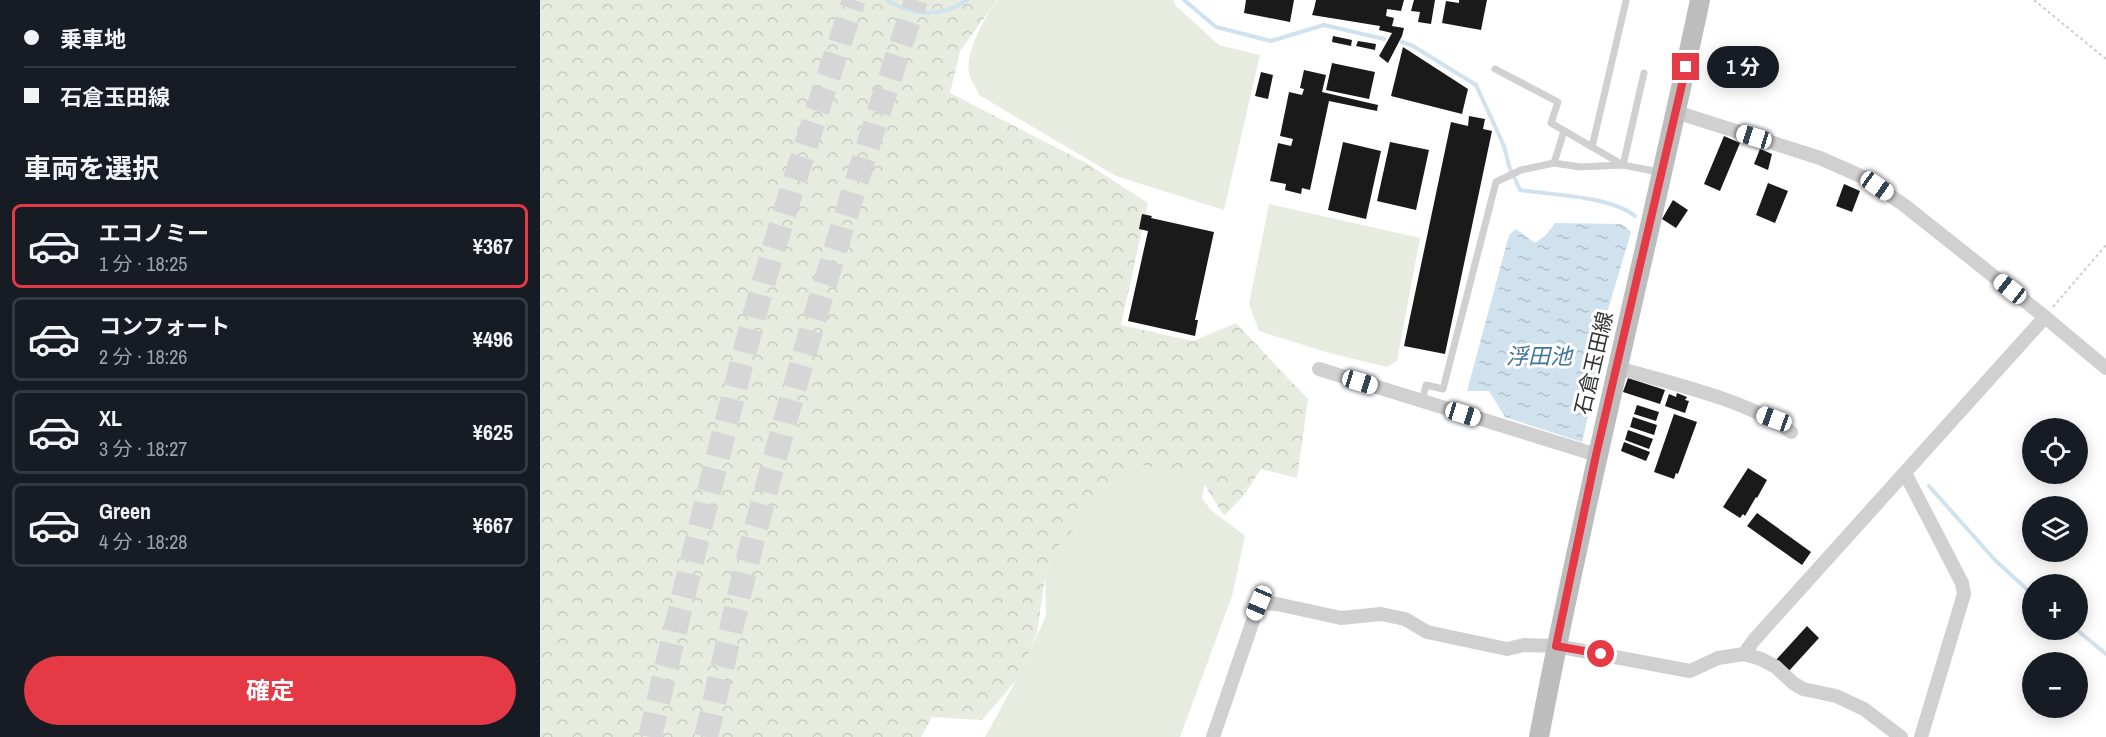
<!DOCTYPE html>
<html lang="ja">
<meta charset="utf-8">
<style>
body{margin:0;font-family:"Archivo Narrow","Noto Sans JP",sans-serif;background:#242831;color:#f1f3f6;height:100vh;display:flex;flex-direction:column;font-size:22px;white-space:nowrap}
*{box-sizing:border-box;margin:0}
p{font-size:20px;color:#9ea1a6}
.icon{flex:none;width:33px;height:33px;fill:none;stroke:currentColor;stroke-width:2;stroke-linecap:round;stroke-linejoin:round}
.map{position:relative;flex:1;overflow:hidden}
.sheet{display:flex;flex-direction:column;background:#171b24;width:540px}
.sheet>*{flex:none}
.banner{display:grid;align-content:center;height:132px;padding:0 24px;background:#171b24}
.fabs{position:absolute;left:1482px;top:418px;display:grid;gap:12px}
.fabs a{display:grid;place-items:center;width:66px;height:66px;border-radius:50%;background:#171b24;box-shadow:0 3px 15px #0003;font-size:30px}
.end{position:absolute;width:27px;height:27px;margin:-14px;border:8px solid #e63946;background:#fff;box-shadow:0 0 0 3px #fff}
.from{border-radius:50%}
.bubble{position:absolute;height:42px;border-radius:21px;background:#171b24;box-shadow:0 3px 15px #0003;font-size:20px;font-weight:700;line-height:42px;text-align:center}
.car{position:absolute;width:18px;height:36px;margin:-18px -9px;border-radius:8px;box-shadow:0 0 4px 2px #0007;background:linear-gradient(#fff 24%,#345 0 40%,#fff 0 76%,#345 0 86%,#fff 0)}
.banner b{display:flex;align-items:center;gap:21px;height:57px;font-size:22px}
.banner b+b{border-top:2px solid #363941}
.banner i{width:15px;height:15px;background:#f1f3f6}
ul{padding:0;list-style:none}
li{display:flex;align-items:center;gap:18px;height:84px;margin:0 12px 9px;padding:0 12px;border:3px solid #363941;border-radius:9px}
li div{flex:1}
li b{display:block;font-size:22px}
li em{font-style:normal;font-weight:700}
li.current{border-color:#e63946}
li>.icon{width:54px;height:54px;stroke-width:1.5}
h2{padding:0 24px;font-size:27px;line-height:72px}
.primary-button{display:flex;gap:12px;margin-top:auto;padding:12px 24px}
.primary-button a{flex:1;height:69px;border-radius:36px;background:#e63946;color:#fff;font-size:24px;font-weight:700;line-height:69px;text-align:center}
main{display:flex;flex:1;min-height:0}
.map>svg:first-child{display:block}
</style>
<main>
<section class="sheet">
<div class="banner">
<b><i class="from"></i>乗車地</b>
<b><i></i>石倉玉田線</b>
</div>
<h2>車両を選択</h2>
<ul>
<li class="current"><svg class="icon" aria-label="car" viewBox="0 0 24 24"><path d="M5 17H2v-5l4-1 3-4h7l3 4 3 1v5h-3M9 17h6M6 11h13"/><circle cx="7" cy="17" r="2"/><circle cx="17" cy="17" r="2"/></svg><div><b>エコノミー</b><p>1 分 · 18:25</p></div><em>¥367</em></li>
<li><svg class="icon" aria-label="car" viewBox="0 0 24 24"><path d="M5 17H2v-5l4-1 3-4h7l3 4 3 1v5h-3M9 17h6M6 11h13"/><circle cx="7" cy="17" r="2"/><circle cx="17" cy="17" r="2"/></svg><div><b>コンフォート</b><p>2 分 · 18:26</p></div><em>¥496</em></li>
<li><svg class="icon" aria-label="car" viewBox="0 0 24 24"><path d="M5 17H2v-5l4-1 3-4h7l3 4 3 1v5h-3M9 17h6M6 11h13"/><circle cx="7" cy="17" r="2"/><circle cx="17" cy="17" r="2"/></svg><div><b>XL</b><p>3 分 · 18:27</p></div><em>¥625</em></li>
<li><svg class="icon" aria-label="car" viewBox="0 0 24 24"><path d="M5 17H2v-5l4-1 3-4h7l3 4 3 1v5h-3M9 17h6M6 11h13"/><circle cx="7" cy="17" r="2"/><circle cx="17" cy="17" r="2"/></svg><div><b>Green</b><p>4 分 · 18:28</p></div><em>¥667</em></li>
</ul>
<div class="primary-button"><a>確定</a></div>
</section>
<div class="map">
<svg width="1566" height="737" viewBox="0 0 1566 737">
<defs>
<pattern id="forest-crowns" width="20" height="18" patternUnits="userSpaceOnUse" patternTransform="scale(1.5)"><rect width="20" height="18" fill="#e6ecdf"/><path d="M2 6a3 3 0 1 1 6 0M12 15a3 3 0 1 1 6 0" fill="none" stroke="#c6cbc0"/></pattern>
<pattern id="water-ripples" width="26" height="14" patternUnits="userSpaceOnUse" patternTransform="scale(1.5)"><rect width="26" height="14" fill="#cfe2ee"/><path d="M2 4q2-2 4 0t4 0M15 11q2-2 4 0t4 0" fill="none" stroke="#b2c2cd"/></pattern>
</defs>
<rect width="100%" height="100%" fill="#fff"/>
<path fill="url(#forest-crowns)" d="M0 0H457L420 51 410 93 546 163 608 203 581 325 653 341 696 323 768 399 757 478 721 469 704 495 684 516 660 477 517 551 506 571 497 633 479 677 442 720 392 717 381 737H0Z"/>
<path fill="#e6ecdf" d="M458 0H633L635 5 679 45 720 55 684 210 576 176 439 95C436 88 431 80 429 73 425 54 445 14 458 0Z
M729 204 880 238 857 361 847 367 789 353 719 331 709 304Z
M595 464 666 476 662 498 671 510 705 536 692 596 640 737H445L479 675 506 616 505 574 518 546Z"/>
<path fill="url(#water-ripples)" d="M1015 223 1082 224 1091 232 1064 323 1063 352 1042 442 965 417 949 391H927L969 235 976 229 995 243 1006 235Z"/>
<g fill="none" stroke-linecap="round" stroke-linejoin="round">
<path stroke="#cfe2ee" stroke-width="4" d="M347 0C372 16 402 18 427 0
M644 0 676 27 731 41 784 25 844 39
M862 42 873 46 936 85 964 146 969 166 980 190C1012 195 1070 196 1095 216
M1389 486 1455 560 1492 594
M1537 630 1566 654"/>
</g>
<path fill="#1a1a1a" d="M706 0H754L750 22 704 13Z
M776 0H864L861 11 847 9 846 16 854 18 852 26 864 28 862 36 848 63 839 56 852 33 839 30 840 26 772 15 774 9 781 11 774 9Z
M874 0H895L891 24 878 22 880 12 871 11Z
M919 0H947L941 30 902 23 906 1 919 3Z
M793 36 812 40 811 46 792 42Z
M818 41 836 44 835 50 816 46Z
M863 47 928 89 922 114 851 96Z
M792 63 835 72 829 99 786 90Z
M764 70 786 75 782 92 838 105 837 111 789 101 770 190 762 188 761 194 745 190 746 184 730 181 738 143 751 146 753 139 740 136 749 92 762 95 764 89 760 88Z
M721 72 733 75 728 99 715 96Z
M929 116 945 119 943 129 952 131 905 354 864 346 911 122 928 126Z
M1184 136 1200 143 1180 191 1164 184Z
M803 142 841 151 826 219 788 210Z
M850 142 889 150 876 210 837 201Z
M1220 149 1232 154 1228 170 1214 164Z
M1228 183 1248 191 1235 223 1216 215Z
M1304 184 1320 191 1312 212 1296 206Z
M1133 200 1148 210 1136 228 1122 219Z
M602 214 612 216 611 218 674 232 655 320H658L655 336 588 321 608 231 599 229Z
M1088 378 1125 390 1120 404 1083 392Z
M1137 393 1147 397 1145 400 1149 401 1145 413 1125 406 1129 394 1136 397Z
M1097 405 1119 412 1116 421 1094 414Z
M1134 414 1157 422 1138 474 1136 473 1134 479 1114 472Z
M1093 417 1117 425 1114 435 1090 427Z
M1088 430 1113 439 1109 449 1085 440Z
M1084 442 1110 452 1106 461 1081 451Z
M1208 468 1227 480 1217 498 1216 497 1205 516 1203 514 1200 518 1183 507Z
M1217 513 1271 552 1262 565 1207 526Z
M1267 626 1279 638 1248 672 1236 660Z"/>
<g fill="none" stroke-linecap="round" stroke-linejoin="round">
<path stroke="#d6d6d6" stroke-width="24" stroke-dasharray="24 12" stroke-linecap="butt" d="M110 737C142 599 176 461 212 324 242 215 278 107 314 0
M166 737C181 674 195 610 211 547 259 363 315 180 376 0"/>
<path stroke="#cdcdcd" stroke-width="2" stroke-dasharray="3 3" stroke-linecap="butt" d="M1494 0 1566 59
M1513 307 1566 245"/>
<path stroke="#d0d0d0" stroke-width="7" d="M955 69 1018 102 1011 123 1083 165 1104 73
M1052 147 1086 1
M1014 163 1024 131
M882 401 886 385 903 389 956 182 981 170 1014 163 1040 167 1083 165 1119 172"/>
<path stroke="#d0d0d0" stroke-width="14" d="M1136 112 1280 158 1323 177 1364 205 1505 317 1566 368
M1078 368C1130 383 1208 400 1251 432
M779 369 1057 455
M1365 473 1422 583 1424 594 1381 737
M1204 654 1214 640 1505 317
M673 737 719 603 737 604 801 618 841 614 865 619 887 632 967 649 984 645 1016 646 1150 671 1178 658 1204 654 1221 659 1236 667 1253 683 1263 689 1296 696 1324 709 1361 737"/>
<path stroke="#bdbdbd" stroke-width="20" d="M999 737C1046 490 1108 246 1160 0"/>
</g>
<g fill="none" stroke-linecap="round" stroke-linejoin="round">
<path stroke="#e63946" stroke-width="8" d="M1061 654 1016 646 1056 455 1146 67"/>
</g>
<g text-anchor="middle" stroke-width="6" stroke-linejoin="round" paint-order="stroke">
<g font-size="21" fill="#333" stroke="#fff">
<text transform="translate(1054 363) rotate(-77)" y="7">石倉玉田線</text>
</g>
<g font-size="22" font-style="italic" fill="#3f7597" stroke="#fff">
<text x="999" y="364">浮田池</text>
</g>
</g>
</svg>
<div class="fabs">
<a><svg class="icon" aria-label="locate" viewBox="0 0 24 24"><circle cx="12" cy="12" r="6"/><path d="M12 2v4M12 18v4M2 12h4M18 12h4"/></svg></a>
<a><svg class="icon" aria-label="layers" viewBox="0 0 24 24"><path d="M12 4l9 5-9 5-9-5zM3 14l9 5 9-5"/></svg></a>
<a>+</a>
<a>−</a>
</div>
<i class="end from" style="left:1061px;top:654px"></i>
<i class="end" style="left:1146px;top:67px"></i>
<div class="bubble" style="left:1167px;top:46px;width:72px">1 分</div>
<i class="car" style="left:1214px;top:137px;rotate:287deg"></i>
<i class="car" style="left:1337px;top:186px;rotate:125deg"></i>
<i class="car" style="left:1470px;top:289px;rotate:308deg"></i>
<i class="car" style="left:820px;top:382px;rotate:107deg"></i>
<i class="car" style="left:923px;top:414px;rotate:107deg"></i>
<i class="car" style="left:1234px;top:419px;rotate:290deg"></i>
<i class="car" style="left:719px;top:603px;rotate:203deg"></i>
</div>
</main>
